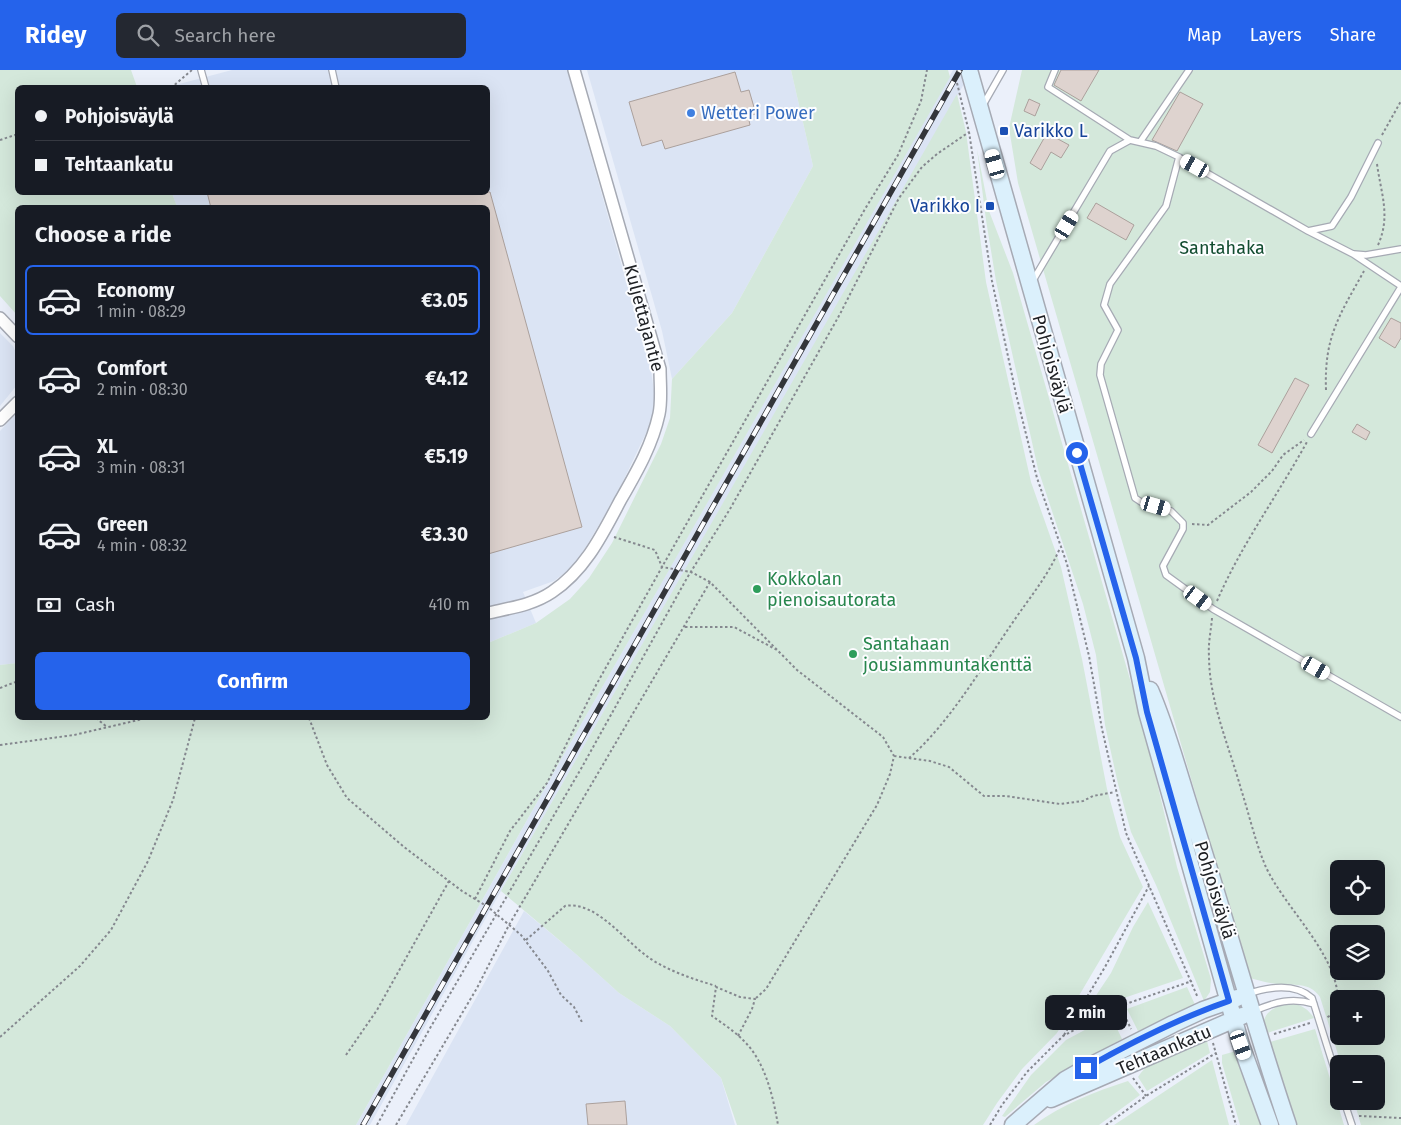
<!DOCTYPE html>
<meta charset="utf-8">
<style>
body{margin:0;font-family:"Fira Sans",sans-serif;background:#242831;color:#f1f3f6;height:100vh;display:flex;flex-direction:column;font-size:19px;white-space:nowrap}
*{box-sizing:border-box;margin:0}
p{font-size:16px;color:#9ea1a6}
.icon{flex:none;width:28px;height:28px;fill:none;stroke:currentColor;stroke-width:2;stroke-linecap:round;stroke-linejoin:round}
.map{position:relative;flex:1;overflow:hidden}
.side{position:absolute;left:15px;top:135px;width:475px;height:515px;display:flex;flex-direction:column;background:#171b24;border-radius:8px;box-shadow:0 5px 20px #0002}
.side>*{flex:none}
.hud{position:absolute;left:15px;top:15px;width:475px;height:110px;border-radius:8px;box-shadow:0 5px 20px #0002;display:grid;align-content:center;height:110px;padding:0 20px;background:#171b24}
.tools{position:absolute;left:1330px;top:790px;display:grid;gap:10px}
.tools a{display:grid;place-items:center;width:55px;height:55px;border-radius:8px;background:#171b24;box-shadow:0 5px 20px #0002;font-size:25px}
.end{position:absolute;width:22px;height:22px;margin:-11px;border:6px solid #2563eb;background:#fff;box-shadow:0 0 0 2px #fff}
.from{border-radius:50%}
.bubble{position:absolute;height:35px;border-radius:8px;background:#171b24;box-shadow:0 5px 20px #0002;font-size:16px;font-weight:700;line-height:35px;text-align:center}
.car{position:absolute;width:15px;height:30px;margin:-15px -8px;border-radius:6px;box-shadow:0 0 4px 1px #0007;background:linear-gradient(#fff 24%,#345 0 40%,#fff 0 76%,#345 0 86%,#fff 0)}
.hud b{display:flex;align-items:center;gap:18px;height:48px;font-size:19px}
.hud b+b{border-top:1px solid #363941}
.hud i{width:12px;height:12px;background:#f1f3f6}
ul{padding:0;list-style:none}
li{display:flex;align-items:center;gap:15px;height:70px;margin:0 10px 8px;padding:0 10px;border:2px solid transparent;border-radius:8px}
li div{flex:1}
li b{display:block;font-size:19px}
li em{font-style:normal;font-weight:700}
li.selected{border-color:#2563eb}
li>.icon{width:45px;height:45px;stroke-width:1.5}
h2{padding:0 20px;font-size:22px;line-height:60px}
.pay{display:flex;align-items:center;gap:12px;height:55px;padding:0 20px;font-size:19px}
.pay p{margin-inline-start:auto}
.primary-button{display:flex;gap:10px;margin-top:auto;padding:10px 20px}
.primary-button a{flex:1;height:58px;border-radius:8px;background:#2563eb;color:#fff;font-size:20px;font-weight:700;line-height:58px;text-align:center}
header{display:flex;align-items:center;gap:30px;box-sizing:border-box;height:70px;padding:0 25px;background:#2563eb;color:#fff}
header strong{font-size:24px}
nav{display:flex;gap:28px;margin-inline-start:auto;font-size:18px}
.search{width:350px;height:45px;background:#242831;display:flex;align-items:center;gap:12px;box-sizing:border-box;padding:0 18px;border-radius:8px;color:#9ea1a6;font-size:19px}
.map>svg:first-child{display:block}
</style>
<header>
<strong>Ridey</strong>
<div class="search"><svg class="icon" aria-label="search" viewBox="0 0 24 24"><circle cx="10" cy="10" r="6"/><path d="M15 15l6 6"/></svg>Search here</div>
<nav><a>Map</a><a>Layers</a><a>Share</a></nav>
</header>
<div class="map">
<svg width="1401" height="1055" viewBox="0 0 1401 1055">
<rect width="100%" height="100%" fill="#ebf0fa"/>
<path fill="#dbe4f4" d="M232 0H567L651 300 654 322V341L648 359 616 426 580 487 571 498 554 511 523 522 536 553 488 573V138H177L172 123 488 122V18H164Z
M587 0H791L813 96 732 243 672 309 662 261Z
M953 0H972L501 821 370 1055H356L559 693Z
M0 263 13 276 18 287 17 315 0 336Z
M17 343V593L0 595V361Z
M524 841 577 885 619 923 670 956 721 1008 735 1055H406Z"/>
<path fill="#d4e8db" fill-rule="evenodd" d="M0 0H131L137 17 18 18V122L172 123 177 137 18 138 17 245 0 226Z
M791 0H948L950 7 559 693 356 1055H0V595L17 593 18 648H488V573L536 553 570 529 589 508 612 473 661 374 670 348 672 309 732 243 813 96Z
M1022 0H1401V1055H1361L1354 1031H1376V994H1341L1320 927C1309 911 1293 916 1277 914 1267 913 1258 910 1249 908L1018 113 1009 58ZM1339 799H1376V836H1339ZM1339 864H1376V901H1339ZM1339 929H1376V966H1339Z
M957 24 966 62 986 212 1031 412 1061 497 1082 589 1107 719 1120 767 1143 817 1057 963 1022 999 997 1033 983 1055H737L721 1008 670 956 619 923 577 885 501 821Z
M977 79 989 141 1013 203 1144 658 1177 797 1211 909 1210 922 1204 931 1156 815 1131 762 1118 714 1105 655 1096 585 1083 534 1038 399 996 211 986 150Z
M1148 832 1183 908 1109 933 1079 951 1111 903 1133 857Z
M1187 917 1196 937 1138 961 1127 939Z
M1291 933C1302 935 1308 939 1314 948L1264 964C1260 942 1273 937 1291 933Z
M1111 946 1122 969 1046 1012 1005 1047 1002 1046 1031 1005 1066 970Z
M1315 959 1344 1055H1297L1270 972Z
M1206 967 1210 983 1147 1021 1138 1007C1154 984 1181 977 1206 967Z
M1236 981 1262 1055H1240L1222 993V985Z
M1212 990 1229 1055H1114Z
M1128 1011 1140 1025 1099 1055H1034C1063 1034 1094 1022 1128 1011Z"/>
<path fill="#ded3cf" stroke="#aba09c" d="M1061 0H1099L1081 31 1054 15Z
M735 2 741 22 749 20 756 44 748 46 750 55 665 79 662 70 642 76 629 32Z
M1180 22 1203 34 1177 81 1152 70Z
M1029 29 1040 34 1035 46 1024 41Z
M1047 63 1069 75 1061 88 1051 82 1041 100 1030 93Z
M207 122H490L582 457 488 484V138H211Z
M1096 133 1134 155 1126 170 1087 148Z
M1391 248 1401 253V268L1395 278 1379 268Z
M1295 308 1309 315 1272 383 1258 375Z
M1357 354 1370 362 1366 370 1352 362Z
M625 1031 627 1055H588L586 1034Z"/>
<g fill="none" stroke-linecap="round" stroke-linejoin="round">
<defs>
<path id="service" d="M201 0 206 18
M332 0 336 18
M1055 0 1048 17 1130 70
M983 35 1003 0
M1140 72 1189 0
M1179 87 1166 136 1110 214 1104 235 1118 260 1101 294 1100 305 1135 428 1141 432 1171 441 1183 453V459L1163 496 1166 505 1213 539 1401 647
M1308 161 1353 184 1401 216
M1354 184 1366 185 1401 179
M1032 212 1110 81 1130 70 1156 76 1179 87 1308 161 1332 156 1351 127 1378 73
M1311 364 1401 217
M1247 924C1268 917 1294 912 1312 928L1339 1014
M1254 941C1275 932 1292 927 1314 934
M1344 1031 1352 1055"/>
<path id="minor" d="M0 248 18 267
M0 350 18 332
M488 543C510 538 533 535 552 522 585 500 602 465 620 431 636 403 652 376 659 344 662 330 660 314 660 299L574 0"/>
<path id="secondary" d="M969 0 1136 588 1147 642 1241 975 1270 1055
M1150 620C1167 659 1178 701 1191 742 1225 846 1253 952 1288 1055
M1051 1029 1242 946
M1013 1055 1065 1010 1086 998 1173 954 1203 940 1237 928"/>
</defs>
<use href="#service" stroke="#a6aab4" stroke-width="8"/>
<use href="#minor" stroke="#a6aab4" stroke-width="14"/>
<use href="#secondary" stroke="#a6aab4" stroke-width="19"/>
<path stroke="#85888f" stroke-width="2" stroke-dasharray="2.5 2.5" stroke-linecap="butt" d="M957 13 969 62 992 211 1016 324 1037 408 1067 494 1089 586 1102 659 1126 763 1198 928
M171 18 192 0
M1382 65 1401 31
M0 70 18 64
M1377 94C1381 124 1391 146 1378 175
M1326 320C1324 267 1339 246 1364 201
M1192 454 1208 455 1251 422 1272 401 1283 385 1304 370
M614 467 655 480 662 497 691 502 710 512 797 600 883 667 894 686 890 704 877 735 766 919 755 929
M1217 531C1241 475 1278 425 1308 370
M1212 548C1211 561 1208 573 1209 586 1209 631 1229 676 1241 719 1249 744 1255 771 1265 795 1284 839 1349 894 1336 942L1326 948
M685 557H734L777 580
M0 618 18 611
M96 648 107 657
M309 648 327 695 347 728 404 777 462 821 488 837 521 865 548 901 561 925 574 937 583 954
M0 675 74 665 147 648
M894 686 930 691 949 697 984 726H1006L1060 734 1083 731 1093 726 1115 722
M909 688C948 655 982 597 1011 555 1029 528 1047 508 1060 478
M475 829 510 761 547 713 595 617 662 497 865 139 898 85 921 31 927 0
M526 870 565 836C595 830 625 871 648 887 668 901 693 909 716 916
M1120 936 1131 959
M1274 964 1310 953
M1064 965 1105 897 1149 816
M738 966 752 939 755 929 740 927 716 917 712 946C722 953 734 961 743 970 765 991 773 1026 778 1055
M0 967 80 896 111 860 148 791 173 730 195 648
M1213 973 1236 1055
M346 985 377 940 449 811
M1133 1008 1146 1026
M1359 1046 1401 1048
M377 1055 429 960 582 697 687 508 730 439 840 244 899 128 922 97 937 84 969 62
M396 1055 477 918 509 855 710 512
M990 1055 1002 1035 1027 1002 1063 966 1120 936 1192 911
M1106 1055 1146 1026 1216 983"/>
<use href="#service" stroke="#fff" stroke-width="5.5"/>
<use href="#minor" stroke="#fff" stroke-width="11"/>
<use href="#secondary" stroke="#dbf0fc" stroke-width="16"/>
<defs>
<path id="rail" d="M363 1055 960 0"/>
</defs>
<use href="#rail" stroke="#33353a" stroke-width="5.5"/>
<use href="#rail" stroke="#fcfdff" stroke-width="4" stroke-dasharray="11" stroke-linecap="butt"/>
</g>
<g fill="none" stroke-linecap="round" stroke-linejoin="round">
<path stroke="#2563eb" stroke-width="6" d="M1077 383 1136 588 1147 642 1229 931C1179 948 1132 972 1086 998"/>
</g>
<circle fill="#3f7fe0" stroke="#fcfdff" stroke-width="2" cx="691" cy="43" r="5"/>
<g fill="#1a4fb4" stroke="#fcfdff" stroke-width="2">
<rect x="999" y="56" width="10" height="10" rx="2.5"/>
<rect x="985" y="131" width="10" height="10" rx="2.5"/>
</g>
<g fill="#2e9e5b" stroke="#fcfdff" stroke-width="2">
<circle cx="757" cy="519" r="5"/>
<circle cx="853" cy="584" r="5"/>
</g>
<g text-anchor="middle" stroke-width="4" stroke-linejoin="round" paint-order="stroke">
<g font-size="18" fill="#366cbe" stroke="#fcfdff" text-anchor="start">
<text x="701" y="49">Wetteri Power</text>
</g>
<g font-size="18" fill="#164399" stroke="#fcfdff" text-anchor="start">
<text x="1014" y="67">Varikko L</text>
<text x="980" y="142" text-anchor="end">Varikko I</text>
</g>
<g font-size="18" fill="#124c30" stroke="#fcfdff">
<text x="1222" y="184">Santahaka</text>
</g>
<g font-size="18" fill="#1d1f23" stroke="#fcfdff">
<text transform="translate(644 248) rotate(75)" y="6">Kuljettajantie</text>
<text transform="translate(1052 294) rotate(74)" y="6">Pohjoisväylä</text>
<text transform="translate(1215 820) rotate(73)" y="6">Pohjoisväylä</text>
<text transform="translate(1164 980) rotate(-23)" y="6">Tehtaankatu</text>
</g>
<g font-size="18" fill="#27864d" stroke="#fcfdff" text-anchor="start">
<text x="767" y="515">Kokkolan<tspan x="767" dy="21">pienoisautorata</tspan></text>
<text x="863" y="580">Santahaan<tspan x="863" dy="21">jousiammuntakenttä</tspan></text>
</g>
</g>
</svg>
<div class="tools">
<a><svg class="icon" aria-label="locate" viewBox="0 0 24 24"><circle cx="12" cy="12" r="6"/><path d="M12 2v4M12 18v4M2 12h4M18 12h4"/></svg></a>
<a><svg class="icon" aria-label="layers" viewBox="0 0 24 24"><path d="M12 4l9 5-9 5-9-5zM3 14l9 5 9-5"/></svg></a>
<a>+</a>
<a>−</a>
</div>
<i class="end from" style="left:1077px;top:383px"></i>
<i class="end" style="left:1086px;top:998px"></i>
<div class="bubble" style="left:1045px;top:925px;width:82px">2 min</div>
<i class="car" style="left:995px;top:94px;rotate:344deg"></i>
<i class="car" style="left:1195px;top:96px;rotate:299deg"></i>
<i class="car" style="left:1067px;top:155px;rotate:31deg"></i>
<i class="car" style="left:1156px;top:436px;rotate:106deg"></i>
<i class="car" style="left:1198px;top:528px;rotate:126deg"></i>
<i class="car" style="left:1316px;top:598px;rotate:120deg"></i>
<i class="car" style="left:1241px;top:975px;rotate:160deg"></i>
<div class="hud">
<b><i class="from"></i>Pohjoisväylä</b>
<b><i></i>Tehtaankatu</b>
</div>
<section class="side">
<h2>Choose a ride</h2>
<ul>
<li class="selected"><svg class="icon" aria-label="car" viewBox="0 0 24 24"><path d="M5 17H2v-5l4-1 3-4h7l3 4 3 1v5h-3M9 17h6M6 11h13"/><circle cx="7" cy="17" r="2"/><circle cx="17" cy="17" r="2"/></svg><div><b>Economy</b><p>1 min · 08:29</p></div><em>€3.05</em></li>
<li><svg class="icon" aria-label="car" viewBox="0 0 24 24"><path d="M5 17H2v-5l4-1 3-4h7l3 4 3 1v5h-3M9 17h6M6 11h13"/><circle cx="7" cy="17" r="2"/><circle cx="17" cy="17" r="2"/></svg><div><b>Comfort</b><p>2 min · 08:30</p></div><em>€4.12</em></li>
<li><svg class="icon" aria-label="car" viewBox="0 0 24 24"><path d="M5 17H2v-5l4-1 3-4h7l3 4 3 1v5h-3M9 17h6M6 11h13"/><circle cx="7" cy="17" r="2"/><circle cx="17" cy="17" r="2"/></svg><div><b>XL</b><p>3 min · 08:31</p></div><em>€5.19</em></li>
<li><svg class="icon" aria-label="car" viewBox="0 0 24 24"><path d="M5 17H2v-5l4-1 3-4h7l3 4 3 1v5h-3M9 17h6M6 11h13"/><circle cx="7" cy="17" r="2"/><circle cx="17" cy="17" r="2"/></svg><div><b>Green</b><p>4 min · 08:32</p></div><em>€3.30</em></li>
</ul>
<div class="pay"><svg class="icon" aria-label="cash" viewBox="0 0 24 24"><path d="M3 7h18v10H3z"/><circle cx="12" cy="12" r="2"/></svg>Cash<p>410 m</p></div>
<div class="primary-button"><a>Confirm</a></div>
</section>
</div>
